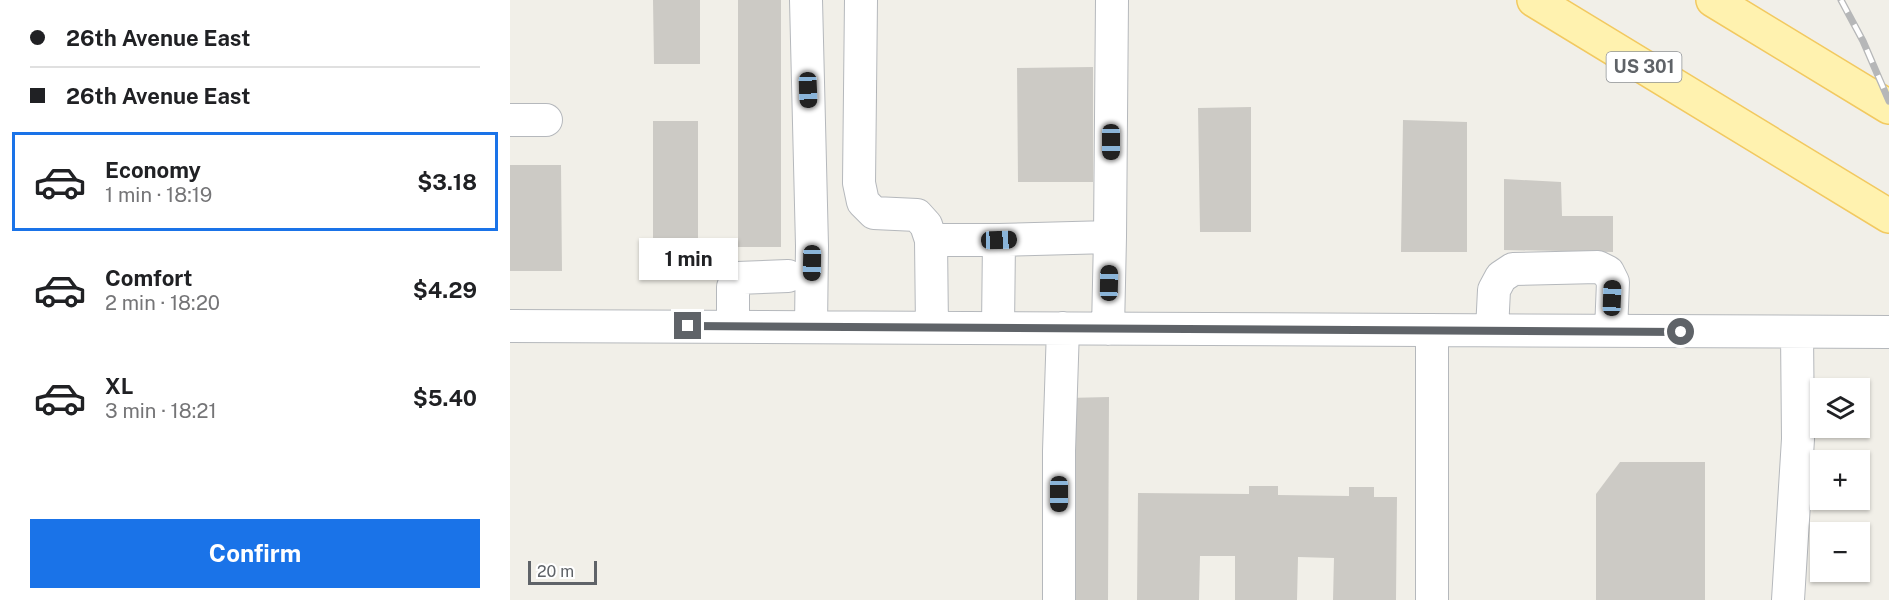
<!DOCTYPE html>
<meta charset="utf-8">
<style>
body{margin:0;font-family:"Public Sans",sans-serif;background:#f6f6f6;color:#202124;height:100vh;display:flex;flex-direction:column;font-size:22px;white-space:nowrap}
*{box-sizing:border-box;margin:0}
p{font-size:20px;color:#757577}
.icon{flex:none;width:33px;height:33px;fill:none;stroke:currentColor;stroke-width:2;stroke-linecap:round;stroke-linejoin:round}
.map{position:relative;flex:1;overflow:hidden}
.side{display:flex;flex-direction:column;background:#fff;width:510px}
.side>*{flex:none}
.hud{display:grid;align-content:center;height:132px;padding:0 30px;background:#fff}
.fabs{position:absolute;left:1300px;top:378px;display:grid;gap:12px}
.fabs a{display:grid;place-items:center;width:60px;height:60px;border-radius:0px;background:#fff;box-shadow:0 2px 4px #0004;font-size:30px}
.scale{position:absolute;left:18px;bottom:15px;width:69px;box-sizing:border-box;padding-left:6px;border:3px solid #5f6368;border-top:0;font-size:16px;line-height:21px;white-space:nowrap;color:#5f6368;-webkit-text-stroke:4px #fff;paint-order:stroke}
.end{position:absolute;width:27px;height:27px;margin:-14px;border:8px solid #5f6368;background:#fff;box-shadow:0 0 0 3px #fff}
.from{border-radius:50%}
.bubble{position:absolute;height:42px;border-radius:0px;background:#fff;box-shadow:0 2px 4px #0004;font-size:20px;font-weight:700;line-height:42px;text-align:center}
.car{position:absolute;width:18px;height:36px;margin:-18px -9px;border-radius:8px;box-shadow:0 0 4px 2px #0007;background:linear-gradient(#222 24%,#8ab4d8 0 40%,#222 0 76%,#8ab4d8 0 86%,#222 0)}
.hud b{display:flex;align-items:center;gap:21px;height:57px;font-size:22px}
.hud b+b{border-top:2px solid #e0e0e0}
.hud i{width:15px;height:15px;background:#202124}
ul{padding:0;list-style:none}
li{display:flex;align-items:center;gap:18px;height:99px;margin:0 12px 9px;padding:0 18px;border:3px solid transparent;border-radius:0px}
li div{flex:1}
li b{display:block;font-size:22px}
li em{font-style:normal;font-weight:700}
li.on{border-color:#1a73e8}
li>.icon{width:54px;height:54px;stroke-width:1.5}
.cta{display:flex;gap:12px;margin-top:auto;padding:12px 30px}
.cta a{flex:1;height:69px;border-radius:0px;background:#1a73e8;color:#fff;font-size:24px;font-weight:700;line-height:69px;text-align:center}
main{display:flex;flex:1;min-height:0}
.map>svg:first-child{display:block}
</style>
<main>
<section class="side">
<div class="hud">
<b><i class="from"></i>26th Avenue East</b>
<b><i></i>26th Avenue East</b>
</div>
<ul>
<li class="on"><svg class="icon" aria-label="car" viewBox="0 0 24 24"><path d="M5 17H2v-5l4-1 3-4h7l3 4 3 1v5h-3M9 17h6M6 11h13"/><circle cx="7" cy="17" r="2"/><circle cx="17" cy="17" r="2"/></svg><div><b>Economy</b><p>1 min · 18:19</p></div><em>$3.18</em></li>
<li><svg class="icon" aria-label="car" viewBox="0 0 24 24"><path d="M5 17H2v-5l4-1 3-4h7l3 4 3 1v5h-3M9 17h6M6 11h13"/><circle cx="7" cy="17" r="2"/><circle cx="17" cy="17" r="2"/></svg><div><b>Comfort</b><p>2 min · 18:20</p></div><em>$4.29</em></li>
<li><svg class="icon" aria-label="car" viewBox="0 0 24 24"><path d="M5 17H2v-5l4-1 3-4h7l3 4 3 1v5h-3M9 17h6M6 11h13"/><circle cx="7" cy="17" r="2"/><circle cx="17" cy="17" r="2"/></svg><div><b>XL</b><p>3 min · 18:21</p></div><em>$5.40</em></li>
</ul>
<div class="cta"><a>Confirm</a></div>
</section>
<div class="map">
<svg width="1379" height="600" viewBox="0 0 1379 600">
<rect width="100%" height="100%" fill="#f1efe8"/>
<path fill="#cccac5" d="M143 0H190V64H144Z
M228 0H271V247H228Z
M583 67V182H508L507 68Z
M741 107V232H690L688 108Z
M893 120 957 122V252H891Z
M143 121H188V247H143Z
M0 165H51L52 271H0Z
M994 179 1051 182 1052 216H1103V252L994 250Z
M599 397 598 600H557V398Z
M1110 462H1195V600H1086V494Z
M739 486H768V495L839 496V487H864V497H887L886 600H823L824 558 788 557 787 600H725V556H690L689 600H627L628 493 739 494Z"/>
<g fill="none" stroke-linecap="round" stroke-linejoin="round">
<defs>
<path id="minor" d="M296 0 302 246 301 327
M351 0 349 183 353 202 364 213 407 215 416 225 421 240 422 328
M0 120H36
M600 237 602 0
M421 240H489
M0 326 1379 332
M223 326V287L227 278 278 276
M488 328 489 240 600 237 598 329
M922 330V600
M982 330 984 290 991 277 1003 269 1088 267 1098 272 1103 282 1101 331
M549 600V451L553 328
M1278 600 1288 439 1287 332"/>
<path id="major" d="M1024 0 1379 216
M1203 0 1379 107"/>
</defs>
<use href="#minor" stroke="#b5b8bc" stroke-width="34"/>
<use href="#major" stroke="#f2c960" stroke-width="36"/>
<use href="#minor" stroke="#fff" stroke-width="32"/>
<use href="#major" stroke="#fff2af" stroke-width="33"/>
<defs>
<path id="rail" d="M1331 0 1353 41 1379 101"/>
</defs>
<use href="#rail" stroke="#b6b7b8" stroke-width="7"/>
<use href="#rail" stroke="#fff" stroke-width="4.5" stroke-dasharray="14" stroke-linecap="butt"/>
</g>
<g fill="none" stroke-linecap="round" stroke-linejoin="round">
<path stroke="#5f6368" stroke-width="8" d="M178 326 1171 332"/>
</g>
<g text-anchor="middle" stroke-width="5" stroke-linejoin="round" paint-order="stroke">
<rect fill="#fff" stroke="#8f9295" stroke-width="1.5" x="1096.5" y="52" width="75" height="30" rx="4.5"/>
<g font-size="18" font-weight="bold" fill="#5f6368">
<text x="1134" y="73">US 301</text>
</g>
</g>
</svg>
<div class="fabs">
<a><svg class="icon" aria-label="layers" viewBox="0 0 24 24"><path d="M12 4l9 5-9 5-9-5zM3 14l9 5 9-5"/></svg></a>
<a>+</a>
<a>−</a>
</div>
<div class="scale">20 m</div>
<i class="end from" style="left:1171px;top:332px"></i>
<i class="end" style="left:178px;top:326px"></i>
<div class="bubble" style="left:129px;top:238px;width:99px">1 min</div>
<i class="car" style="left:298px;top:90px;rotate:178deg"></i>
<i class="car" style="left:601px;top:142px;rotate:180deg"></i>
<i class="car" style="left:489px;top:240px;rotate:88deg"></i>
<i class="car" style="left:302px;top:263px;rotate:181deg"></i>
<i class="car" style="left:599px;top:283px;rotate:1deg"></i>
<i class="car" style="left:1102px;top:298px;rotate:2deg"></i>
<i class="car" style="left:549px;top:494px;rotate:180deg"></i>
</div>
</main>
